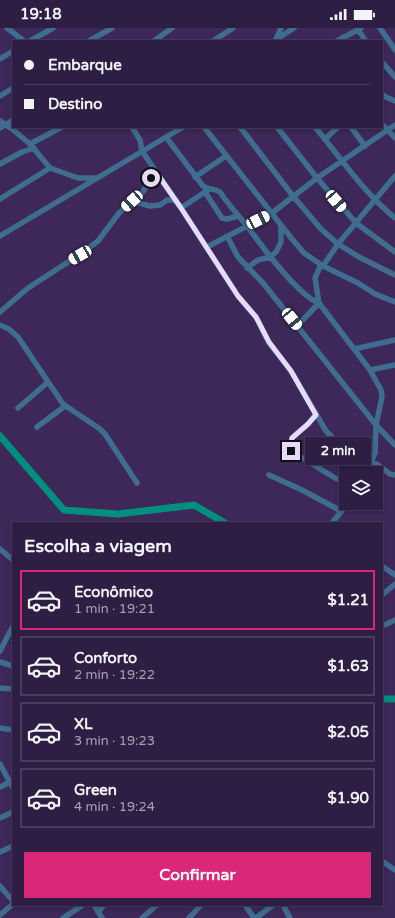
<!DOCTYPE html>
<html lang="pt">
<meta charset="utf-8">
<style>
body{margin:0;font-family:"Varela Round",sans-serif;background:#36274a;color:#f1f3f6;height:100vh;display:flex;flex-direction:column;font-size:15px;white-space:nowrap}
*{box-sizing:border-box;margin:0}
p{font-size:13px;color:#a7a2b2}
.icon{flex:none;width:22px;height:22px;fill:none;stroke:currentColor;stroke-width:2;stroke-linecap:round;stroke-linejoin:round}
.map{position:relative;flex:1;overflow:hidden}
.details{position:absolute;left:12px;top:494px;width:371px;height:384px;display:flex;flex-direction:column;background:#2e1e43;border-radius:0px;box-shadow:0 2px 6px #0003,0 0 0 1px #493c5c}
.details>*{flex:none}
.hud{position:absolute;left:12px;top:12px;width:371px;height:88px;border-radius:0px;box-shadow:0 2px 6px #0003,0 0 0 1px #493c5c;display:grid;align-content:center;height:88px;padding:0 12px;background:#2e1e43}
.fabs{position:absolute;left:339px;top:438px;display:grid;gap:8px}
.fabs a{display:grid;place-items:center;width:44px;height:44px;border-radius:0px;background:#2e1e43;box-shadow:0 2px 6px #0003,0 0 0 1px #493c5c;font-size:20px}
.end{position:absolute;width:18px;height:18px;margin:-9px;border:5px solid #e6dbfa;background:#111;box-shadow:0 0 0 2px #111}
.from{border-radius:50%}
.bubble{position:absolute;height:28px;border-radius:0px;background:#2e1e43;box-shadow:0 2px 6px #0003,0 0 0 1px #493c5c;font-size:13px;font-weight:700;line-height:28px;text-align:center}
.car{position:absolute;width:12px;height:24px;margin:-12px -6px;border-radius:5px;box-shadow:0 0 3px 1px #0007;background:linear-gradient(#fff 24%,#345 0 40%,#fff 0 76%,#345 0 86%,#fff 0)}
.hud b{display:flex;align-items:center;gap:14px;height:38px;font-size:15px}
.hud b+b{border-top:1px solid #493c5c}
.hud i{width:10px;height:10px;background:#f1f3f6}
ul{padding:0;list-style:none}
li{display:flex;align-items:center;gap:12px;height:60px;margin:0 8px 6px;padding:0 4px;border:2px solid #493c5c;border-radius:0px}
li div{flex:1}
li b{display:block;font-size:15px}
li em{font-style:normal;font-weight:700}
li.current{border-color:#db2777}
li>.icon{width:36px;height:36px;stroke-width:1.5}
h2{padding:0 12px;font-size:18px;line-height:48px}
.cta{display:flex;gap:8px;margin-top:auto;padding:8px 12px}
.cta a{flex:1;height:46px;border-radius:0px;background:#db2777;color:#fff;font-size:16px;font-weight:700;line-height:46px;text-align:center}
.status{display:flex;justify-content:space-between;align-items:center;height:28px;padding:0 20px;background:#2e1e43;direction:ltr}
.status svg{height:11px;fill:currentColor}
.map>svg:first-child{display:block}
</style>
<div class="status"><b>19:18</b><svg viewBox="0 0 49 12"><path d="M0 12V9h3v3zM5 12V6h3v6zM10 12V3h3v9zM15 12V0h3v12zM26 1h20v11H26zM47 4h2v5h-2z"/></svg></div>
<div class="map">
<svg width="395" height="890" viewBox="0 0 395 890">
<rect width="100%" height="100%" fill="#3d2859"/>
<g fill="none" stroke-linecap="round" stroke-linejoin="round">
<path stroke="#008e7f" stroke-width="7" d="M0 408 64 482 118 486 194 477 225 495
M382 671H395"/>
<path stroke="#3f6d8f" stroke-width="5.5" d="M7 0 24 13
M380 0 395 22
M358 2 366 13
M276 11 281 0
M30 13 53 0
M89 13 112 0
M154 13 172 0
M213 13 233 0
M274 13 294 0
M337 13 361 0
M0 31 13 23
M382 34 395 49
M382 66 386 69 395 73
M0 68 13 60
M0 93 12 101 30 116 50 140 78 150H95
M382 96 395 110
M132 99 140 112 142 123 181 180 238 268 256 289 269 315 291 343 326 403 338 415 378 437 390 446 395 447
M204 99 292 211 304 225 323 238 358 255 375 266 395 274
M240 99 293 168 321 201 338 216 359 229 395 247
M277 99 317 150 356 195 395 224
M315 99C340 129 364 165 395 190
M351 99 365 118
M0 100 13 92
M166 109 203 158C208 162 214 160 220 164 228 176 238 187 247 198 261 217 298 268 319 275L370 342 381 362 382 369 376 397 375 425 366 445
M325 111 338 99
M30 116 62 99
M0 136 22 124 34 120
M195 149 226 128
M205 164 222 190 227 191 238 188
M0 171 50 140
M132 173 150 178 160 177 167 172H176
M181 180 208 162
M0 208 183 99
M227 208 238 229 263 255 376 397 395 417
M207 219 272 185 317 150 395 97
M323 238 338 216 395 148
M247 240 258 232 270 229 276 224 281 214V197
M0 284 28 260 79 227 98 213 119 185 142 165 156 144
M0 297 9 301 18 309 63 376 100 401 105 406 137 455
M297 298 319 275 315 250 321 237
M354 321 395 312
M370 342 395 337
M18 380 48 354
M315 387 308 396 292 410 290 419 291 423 335 450 346 454
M37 399 65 378
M269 447 302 462 341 483
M332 495 348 475
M0 521 13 532
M382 538 395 547
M382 567 395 556
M382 598 395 592
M0 623 13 598
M0 634 13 638
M0 660 13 661
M0 700 13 702
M0 736 13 760
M0 759 10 754 13 755
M0 790 13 784
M0 824 13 818
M382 833 395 842
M0 858 13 873
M94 877 102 890
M245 877 254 890
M283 877 290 890
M98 884 104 877
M0 887 13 876
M63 890 83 877
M142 890 157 877
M189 890 201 877
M256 890 273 877"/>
</g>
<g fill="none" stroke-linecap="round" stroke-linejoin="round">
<path stroke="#e6dbfa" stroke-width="5" d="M151 150 156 144 181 180 238 268 256 289 269 314 291 343 316 387 308 396 292 410 290 419 291 423"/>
</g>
</svg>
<div class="fabs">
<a><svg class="icon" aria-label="layers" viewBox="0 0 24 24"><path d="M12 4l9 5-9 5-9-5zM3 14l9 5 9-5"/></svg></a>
</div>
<i class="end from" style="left:151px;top:150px"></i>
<i class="end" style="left:291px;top:423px"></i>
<div class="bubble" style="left:305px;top:409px;width:66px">2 min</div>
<i class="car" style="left:132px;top:173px;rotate:228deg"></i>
<i class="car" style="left:336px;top:173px;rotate:139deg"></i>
<i class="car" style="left:258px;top:192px;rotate:64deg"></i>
<i class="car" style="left:80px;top:227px;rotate:240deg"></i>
<i class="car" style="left:292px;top:291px;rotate:141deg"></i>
<div class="hud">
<b><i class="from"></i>Embarque</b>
<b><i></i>Destino</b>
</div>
<section class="details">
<h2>Escolha a viagem</h2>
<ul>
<li class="current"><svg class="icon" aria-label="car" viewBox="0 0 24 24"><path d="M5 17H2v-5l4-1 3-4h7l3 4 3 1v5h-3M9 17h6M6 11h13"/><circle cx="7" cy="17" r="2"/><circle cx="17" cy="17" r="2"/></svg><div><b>Econômico</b><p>1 min · 19:21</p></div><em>$1.21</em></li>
<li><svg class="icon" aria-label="car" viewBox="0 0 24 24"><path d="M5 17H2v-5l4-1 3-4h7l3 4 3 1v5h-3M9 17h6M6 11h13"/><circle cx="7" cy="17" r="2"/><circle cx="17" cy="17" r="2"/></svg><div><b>Conforto</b><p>2 min · 19:22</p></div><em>$1.63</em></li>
<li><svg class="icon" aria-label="car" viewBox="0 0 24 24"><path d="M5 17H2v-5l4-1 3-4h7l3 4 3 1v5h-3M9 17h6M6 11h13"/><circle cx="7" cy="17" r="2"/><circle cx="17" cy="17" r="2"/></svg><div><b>XL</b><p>3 min · 19:23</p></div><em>$2.05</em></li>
<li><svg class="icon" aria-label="car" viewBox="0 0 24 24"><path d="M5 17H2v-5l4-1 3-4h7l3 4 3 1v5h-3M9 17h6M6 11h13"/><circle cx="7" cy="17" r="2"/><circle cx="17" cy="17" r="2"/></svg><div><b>Green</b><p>4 min · 19:24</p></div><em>$1.90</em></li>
</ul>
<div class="cta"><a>Confirmar</a></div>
</section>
</div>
